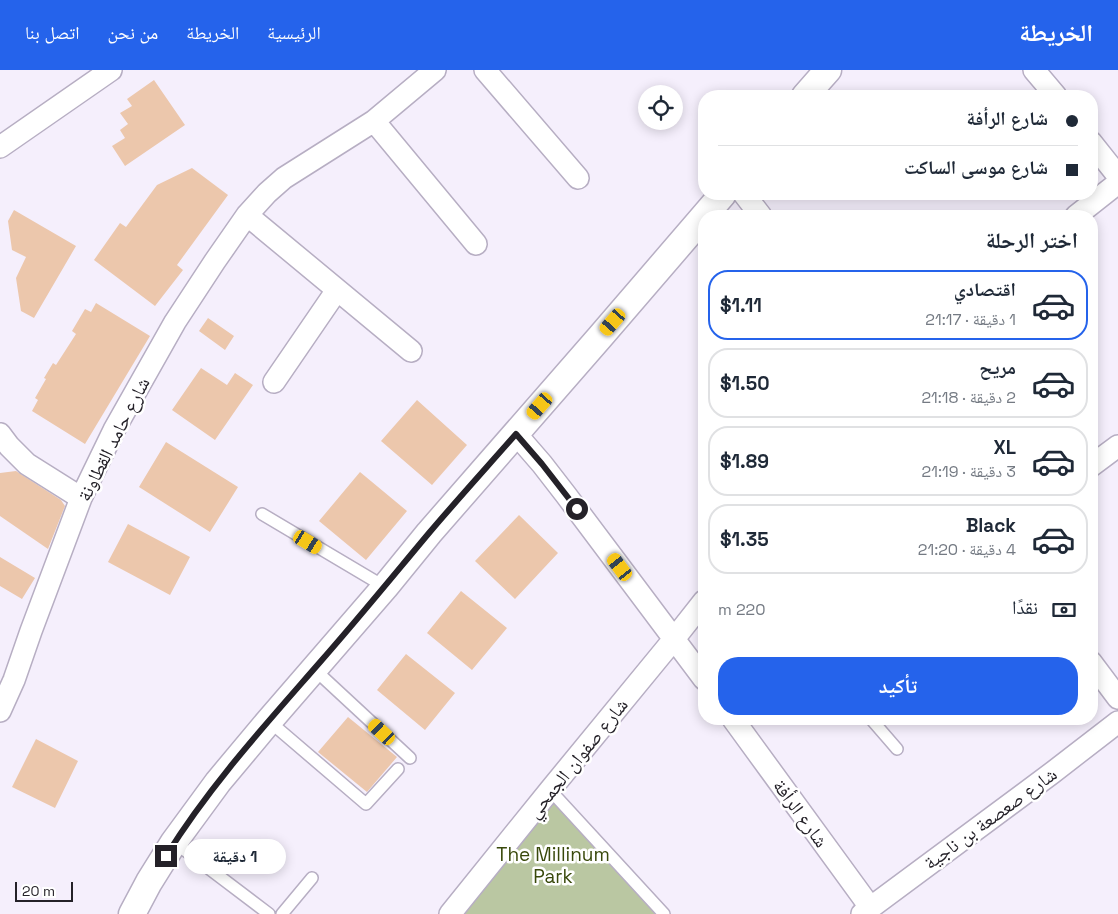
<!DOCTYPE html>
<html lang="ar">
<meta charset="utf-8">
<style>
body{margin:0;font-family:"Space Grotesk","Noto Naskh Arabic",sans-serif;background:#f6f6f7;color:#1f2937;direction:rtl;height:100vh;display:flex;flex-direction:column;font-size:19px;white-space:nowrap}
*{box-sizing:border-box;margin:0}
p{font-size:16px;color:#747a83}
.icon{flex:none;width:28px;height:28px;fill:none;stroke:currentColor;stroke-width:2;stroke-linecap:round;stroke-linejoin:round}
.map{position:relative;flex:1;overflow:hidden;direction:ltr}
.drawer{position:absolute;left:698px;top:140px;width:400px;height:515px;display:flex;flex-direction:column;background:#fff;border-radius:20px;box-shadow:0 2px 12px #0003;direction:rtl}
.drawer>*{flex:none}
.banner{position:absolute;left:698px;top:20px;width:400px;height:110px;border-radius:20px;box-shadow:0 2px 12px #0003;direction:rtl;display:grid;align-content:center;height:110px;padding:0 20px;background:#fff}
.buttons{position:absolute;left:638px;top:15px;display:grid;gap:10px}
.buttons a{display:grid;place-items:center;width:45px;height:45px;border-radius:50%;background:#fff;box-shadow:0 2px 12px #0003;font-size:25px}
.scale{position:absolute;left:15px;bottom:12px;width:58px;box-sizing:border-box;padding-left:5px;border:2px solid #242128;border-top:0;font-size:14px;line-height:18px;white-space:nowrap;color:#242128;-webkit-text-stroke:4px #fff;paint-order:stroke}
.end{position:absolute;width:22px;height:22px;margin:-11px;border:6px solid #242128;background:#fff;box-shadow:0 0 0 2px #fff}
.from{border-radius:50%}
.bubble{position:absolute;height:35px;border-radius:18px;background:#fff;box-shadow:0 2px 12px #0003;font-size:16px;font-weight:800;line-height:35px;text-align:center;direction:rtl}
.car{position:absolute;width:15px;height:30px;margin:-15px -8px;border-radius:6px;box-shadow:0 0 4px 1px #0007;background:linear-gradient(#f5c518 24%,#345 0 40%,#f5c518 0 76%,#345 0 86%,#f5c518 0)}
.banner b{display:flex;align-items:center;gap:18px;height:48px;font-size:19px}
.banner b+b{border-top:1px solid #e0e1e3}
.banner i{width:12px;height:12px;background:#1f2937}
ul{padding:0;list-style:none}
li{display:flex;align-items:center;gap:15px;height:70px;margin:0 10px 8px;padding:0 10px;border:2px solid #e0e1e3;border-radius:20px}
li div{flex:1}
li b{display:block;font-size:19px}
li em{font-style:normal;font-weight:800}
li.current{border-color:#2563eb}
li>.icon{width:45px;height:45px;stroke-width:1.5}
h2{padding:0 20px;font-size:22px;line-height:60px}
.pay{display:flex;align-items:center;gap:12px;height:55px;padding:0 20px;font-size:19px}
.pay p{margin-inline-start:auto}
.action{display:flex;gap:10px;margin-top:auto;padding:10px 20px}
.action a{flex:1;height:58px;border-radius:20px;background:#2563eb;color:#fff;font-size:20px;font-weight:800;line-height:58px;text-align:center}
header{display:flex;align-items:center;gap:30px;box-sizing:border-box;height:70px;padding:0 25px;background:#2563eb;color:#fff}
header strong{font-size:24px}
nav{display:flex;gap:28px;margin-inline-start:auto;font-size:18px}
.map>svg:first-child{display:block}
</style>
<header>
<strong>الخريطة</strong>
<nav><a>الرئيسية</a><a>الخريطة</a><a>من نحن</a><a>اتصل بنا</a></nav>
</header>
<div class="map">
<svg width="1118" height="844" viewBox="0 0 1118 844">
<rect width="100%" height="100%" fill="#f5effc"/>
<path fill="#bac7a2" d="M550 720 664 844H450Z"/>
<path fill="#ecc7ac" d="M154 10 185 55 125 96 112 76 125 68 120 60 128 54 120 43 132 36 127 29Z
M192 98 228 125 177 195 183 200 155 236 94 190 120 153 126 157 157 115Z
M14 140 76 176 34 248 21 241 16 208 26 187 12 180 8 151Z
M96 233 150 266 85 374 32 341 38 330 35 328 46 309 44 308 53 293 56 295 76 264 72 261 85 239 91 242Z
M208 248 234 266 225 280 199 261Z
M201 298 227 315 235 303 253 315 215 370 172 340Z
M417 330 467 375 432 415 381 371Z
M166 372 238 417 210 462 139 417Z
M16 401 61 430 65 436 48 479 0 446V403Z
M360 402 407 441 366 490 319 451Z
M519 445 558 483 515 529 475 491Z
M128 454 190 487 170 525 108 492Z
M0 487 35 508 22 529 0 516Z
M461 521 507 558 472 600 427 563Z
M406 584 455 623 425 660 377 620Z
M348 647 397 687 367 722 318 682Z
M36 669 78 691 55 738 12 717Z"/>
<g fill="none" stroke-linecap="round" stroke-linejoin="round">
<defs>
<path id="service" d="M262 444 385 517
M314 599 410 688
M871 649 897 679
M269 651 366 734 398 699
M550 720 664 844
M174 772 269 844
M282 844 312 808"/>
<path id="minor" d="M485 0 578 108
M1034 0 1056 26
M374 51 476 174
M1091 72 1118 106
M0 77 111 0
M744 124 761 146
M247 145 411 281
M1076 146 1118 113
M274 312 337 220
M0 364 9 376 27 394 81 428
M516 364 542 394 566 425 704 609
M1091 396 1118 376
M1091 592 1118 628
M0 641 14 610 31 561 81 428 114 360 175 252 215 191 247 145 267 123 284 108 374 51 435 0
M733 649 870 837
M450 844 550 720 674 569 704 531
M862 844 1052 703 1118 652"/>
<path id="tertiary" d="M805 26 828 0
M132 844 149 812 174 772 218 712 269 651 385 517 429 463 600 267 723 124"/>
</defs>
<use href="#service" stroke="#b7aec3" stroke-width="14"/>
<use href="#minor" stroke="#b7aec3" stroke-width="24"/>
<use href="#tertiary" stroke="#b7aec3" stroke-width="29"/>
<use href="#service" stroke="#fff" stroke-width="11"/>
<use href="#minor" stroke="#fff" stroke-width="21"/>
<use href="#tertiary" stroke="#fff" stroke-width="26"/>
</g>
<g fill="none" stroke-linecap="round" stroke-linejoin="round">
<path stroke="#242128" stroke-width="6" d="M166 786C210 715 267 653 321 591 358 549 393 506 429 463 457 430 487 397 516 364L542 394 577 439"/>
</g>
<g text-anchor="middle" stroke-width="5" stroke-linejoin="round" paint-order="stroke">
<g font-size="19" fill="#242128" stroke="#fff">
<text transform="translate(113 369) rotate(-63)" y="7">شارع حامد القطاونة</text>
<text transform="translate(577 688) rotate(-51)" y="7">شارع صفوان الجمحي</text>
<text transform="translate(801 743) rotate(54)" y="7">شارع الرأفة</text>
<text transform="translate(990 748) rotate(-36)" y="7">شارع صعصعة بن ناجية</text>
</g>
<g font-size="19" fill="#39490b" stroke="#fff">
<text x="553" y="791">The Millinum<tspan x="553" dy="22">Park</tspan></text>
</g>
</g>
</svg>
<div class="buttons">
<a><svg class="icon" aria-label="locate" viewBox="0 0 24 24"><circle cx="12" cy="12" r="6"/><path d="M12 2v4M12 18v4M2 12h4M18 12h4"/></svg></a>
</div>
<div class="scale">20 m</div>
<i class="end from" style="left:577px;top:439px"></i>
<i class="end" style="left:166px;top:786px"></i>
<div class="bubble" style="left:184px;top:769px;width:102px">1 دقيقة</div>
<i class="car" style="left:613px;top:252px;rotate:221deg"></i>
<i class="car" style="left:540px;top:336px;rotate:221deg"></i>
<i class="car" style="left:308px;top:472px;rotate:121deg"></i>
<i class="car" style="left:620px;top:497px;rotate:323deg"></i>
<i class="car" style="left:382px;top:662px;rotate:313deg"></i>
<div class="banner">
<b><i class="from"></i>شارع الرأفة</b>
<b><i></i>شارع موسى الساكت</b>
</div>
<section class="drawer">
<h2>اختر الرحلة</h2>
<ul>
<li class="current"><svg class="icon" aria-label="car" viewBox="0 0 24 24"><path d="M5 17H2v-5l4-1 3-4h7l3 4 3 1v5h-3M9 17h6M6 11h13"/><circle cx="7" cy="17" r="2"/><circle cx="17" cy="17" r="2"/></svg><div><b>اقتصادي</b><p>1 دقيقة · 21:17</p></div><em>$1.11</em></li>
<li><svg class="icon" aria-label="car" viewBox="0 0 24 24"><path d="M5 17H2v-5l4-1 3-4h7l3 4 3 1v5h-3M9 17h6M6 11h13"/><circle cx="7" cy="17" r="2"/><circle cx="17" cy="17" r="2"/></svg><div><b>مريح</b><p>2 دقيقة · 21:18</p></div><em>$1.50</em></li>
<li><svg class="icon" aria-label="car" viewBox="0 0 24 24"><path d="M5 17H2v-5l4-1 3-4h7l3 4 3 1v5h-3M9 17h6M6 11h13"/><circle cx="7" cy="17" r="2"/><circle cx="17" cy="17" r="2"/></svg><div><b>XL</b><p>3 دقيقة · 21:19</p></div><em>$1.89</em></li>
<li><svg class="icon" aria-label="car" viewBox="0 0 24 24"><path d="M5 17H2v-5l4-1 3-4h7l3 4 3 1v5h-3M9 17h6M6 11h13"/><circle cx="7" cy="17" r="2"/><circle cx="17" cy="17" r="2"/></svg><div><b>Black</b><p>4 دقيقة · 21:20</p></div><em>$1.35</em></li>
</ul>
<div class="pay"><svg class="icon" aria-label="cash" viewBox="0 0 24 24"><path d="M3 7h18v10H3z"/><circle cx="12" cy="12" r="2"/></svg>نقدًا<p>220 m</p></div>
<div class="action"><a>تأكيد</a></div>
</section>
</div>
